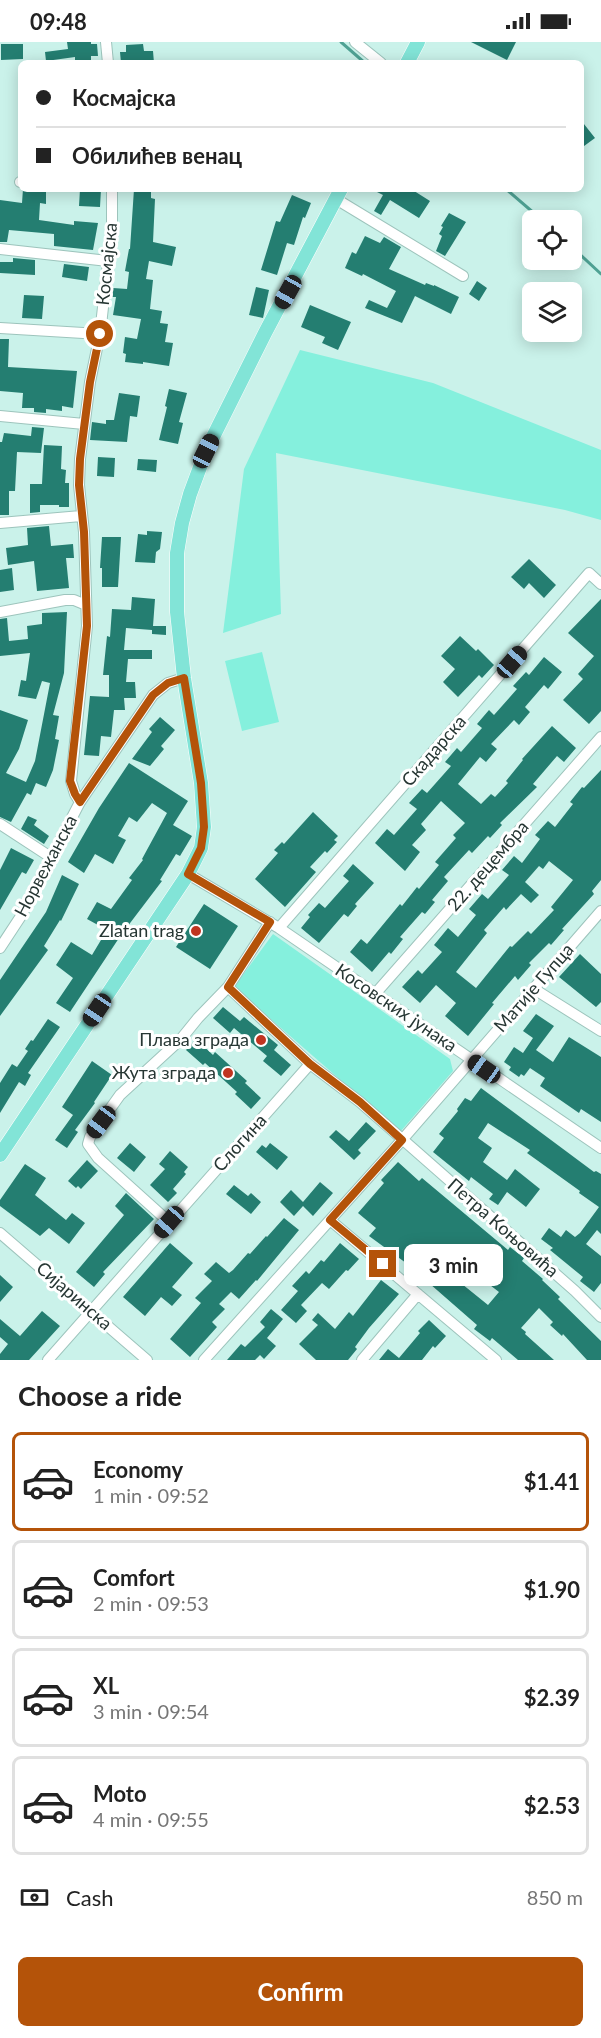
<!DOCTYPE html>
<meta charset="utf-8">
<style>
body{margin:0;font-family:Lato,sans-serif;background:#f6f6f6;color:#222;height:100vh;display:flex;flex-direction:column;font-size:22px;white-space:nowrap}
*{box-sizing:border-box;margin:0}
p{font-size:20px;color:#767676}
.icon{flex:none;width:33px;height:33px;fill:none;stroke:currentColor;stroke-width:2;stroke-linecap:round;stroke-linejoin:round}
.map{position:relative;height:1318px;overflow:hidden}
.drawer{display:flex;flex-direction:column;background:#fff;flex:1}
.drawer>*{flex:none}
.banner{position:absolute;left:18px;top:18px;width:566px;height:132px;border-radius:9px;box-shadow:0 3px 15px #0003;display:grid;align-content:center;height:132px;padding:0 18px;background:#fff}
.fabs{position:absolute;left:522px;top:168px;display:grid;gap:12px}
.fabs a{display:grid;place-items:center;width:60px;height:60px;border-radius:9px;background:#fff;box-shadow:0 3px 15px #0003;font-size:30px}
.end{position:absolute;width:27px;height:27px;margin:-14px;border:8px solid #b45309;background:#fff;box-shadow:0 0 0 3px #fff}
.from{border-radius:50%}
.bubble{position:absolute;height:42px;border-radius:9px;background:#fff;box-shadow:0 3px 15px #0003;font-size:20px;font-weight:700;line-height:42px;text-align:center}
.car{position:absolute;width:18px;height:36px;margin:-18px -9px;border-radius:8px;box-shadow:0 0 4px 2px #0007;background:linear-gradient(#222 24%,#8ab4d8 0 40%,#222 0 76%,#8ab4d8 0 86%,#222 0)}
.banner b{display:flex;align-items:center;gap:21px;height:57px;font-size:22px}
.banner b+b{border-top:2px solid #e0e0e0}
.banner i{width:15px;height:15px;background:#222}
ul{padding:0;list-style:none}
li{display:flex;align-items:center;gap:18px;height:99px;margin:0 12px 9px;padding:0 6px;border:3px solid #e0e0e0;border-radius:9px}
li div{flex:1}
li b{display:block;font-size:22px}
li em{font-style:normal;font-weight:700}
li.on{border-color:#b45309}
li>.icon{width:54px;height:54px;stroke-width:1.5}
h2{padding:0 18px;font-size:27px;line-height:72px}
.pay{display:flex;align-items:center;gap:15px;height:66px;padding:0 18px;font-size:22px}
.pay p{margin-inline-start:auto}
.primary-button{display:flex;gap:12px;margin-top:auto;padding:12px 18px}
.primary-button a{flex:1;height:69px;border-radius:9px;background:#b45309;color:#fff;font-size:24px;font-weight:700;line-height:69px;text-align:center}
.status{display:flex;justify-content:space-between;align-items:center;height:42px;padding:0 30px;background:#fff;direction:ltr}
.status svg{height:16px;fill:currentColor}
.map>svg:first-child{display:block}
</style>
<div class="status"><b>09:48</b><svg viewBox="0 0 49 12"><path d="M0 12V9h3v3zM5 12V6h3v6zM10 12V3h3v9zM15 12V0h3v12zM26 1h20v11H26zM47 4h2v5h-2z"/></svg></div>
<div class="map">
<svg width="601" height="1318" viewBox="0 0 601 1318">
<rect width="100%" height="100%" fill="#caf2ea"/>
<path fill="#85f0dd" d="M300 308 433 341 601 408V478L565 468 276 411 281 572 223 591 244 427Z
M262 610 279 680 242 689 225 619Z
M273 892 450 1017 453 1029 400 1090 234 945Z"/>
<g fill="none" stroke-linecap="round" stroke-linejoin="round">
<path stroke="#4fa294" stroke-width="3" d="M341 0 365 21
M506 147 542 178
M572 205 601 232"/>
</g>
<path fill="#247e71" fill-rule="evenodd" d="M67 0H91V2H97L98 14H91V21H75V15L46 19 45 10 68 7Z
M471 0H516L507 18Z
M1 2H23V17L1 18Z
M143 2 144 9H153L154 21H121L120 10H126V3Z
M580 77 595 96 580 107Z
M23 147H46V162L40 161 39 178 74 183V179L98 181 93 208 54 204V192L9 188 7 200H0V158L22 161Z
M80 147H101L100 165 79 164Z
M134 147H151V156L155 157 153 200 176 205 172 224 149 219 146 237 153 238 150 267 162 269 160 281 168 282 165 300 173 301 169 324 143 320V322L125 320 126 312 123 311 125 295 137 297 141 277 113 273 116 255H112L113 246 127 247 129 230 125 229 129 207H130Z
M371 147H411L430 159 419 176 390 158 381 173 374 169 383 153Z
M292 153 311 161 305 176 303 175 294 203 287 201 277 233 261 228 276 179 280 180Z
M449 171 466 180 445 214 436 209 442 194 439 192 443 185 441 184Z
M365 194 380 201 384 195 401 205 389 227 425 243 426 241 434 244V243L459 255 451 272 415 254 402 281 365 266 369 258 387 266 396 249 363 232 362 234 345 226 352 210 356 212Z
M13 216 35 218V233L0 231V220H13Z
M64 222 89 225 87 239 62 235Z
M477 239 487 246 479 259 469 252Z
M256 245 269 248 263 276 249 273Z
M24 253 44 254 42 277 22 276Z
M310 263 351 280 338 308 322 301 325 295 301 285Z
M0 297H9L8 325 77 329 73 366 62 364V369L46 367V371L34 370V366H22L23 351 0 349Z
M169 347 187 351 179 380 183 381 178 402 159 398 167 365 165 364Z
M119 351 140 354 137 375 130 374 127 400 90 398 92 380 106 382V378H114Z
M32 385 44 386 41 411 17 410 15 449H9V473H0V400H2L4 391 31 394Z
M44 403 62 404 61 427 66 428 65 441H69V465H59V463H40V470L30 471V442H42Z
M98 415 115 416 114 435 97 434Z
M138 417 157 418 156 430 137 428Z
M49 484 51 504 73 502 74 516H66L69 546 37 549 34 519 8 523 6 506 28 503 27 486Z
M147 489 162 490 160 507 156 510 155 521 135 520 138 492 147 493Z
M102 495H121L118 545H102V526H100Z
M529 517 556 543 544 556 529 541 524 547 511 535Z
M12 526 14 548 0 550V528Z
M132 555 155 557 153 584H166V593L152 592V588L126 586 124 608H152V617H128L126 640H135L136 656H124L125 668H114L111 695 101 694 99 714 84 713 90 654 109 655V633H103L107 594 110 595 112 567 131 568Z
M601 557V669L589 682 563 658 583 637 578 632 594 614 568 591Z
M67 570 64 631 53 673 59 674 55 697 59 698 53 728 46 745 36 741 31 753 27 751 11 780 0 775V668L28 678 19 707 6 731 26 740 35 719 50 641 42 639 36 657 18 654 21 638 26 639 30 611 0 614V577L7 576 9 599 28 597 27 584 42 582V571Z
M460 594 476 609 478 607 494 623 482 636 479 633 458 655 443 640 455 627 441 614Z
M544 615 562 630 548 647 544 643 525 665 530 670 519 683 514 678 491 702 497 707 486 720 480 715 458 742 481 762 491 752 495 755 508 741 506 739 523 718 522 717 552 684 576 706 564 720 557 714 533 742 537 745 500 781 502 783 490 796 488 794 472 811 469 808 444 835 448 839 432 858 435 860 425 872 422 870 400 895 403 897 391 912 389 910 372 930 350 910 361 897 367 902 400 862 402 864 417 845 419 847 439 823 435 820 456 796 453 793 465 781 441 759 421 782 426 788 412 803 420 810 405 829 375 801 387 787 394 793 417 767 409 761 422 747 427 751 451 724 445 720 457 706 461 710 482 686 477 682 489 668 494 673 517 647 513 644 526 630 529 633Z
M160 675 175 688 161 704 164 707 150 724 132 717 152 690 149 687Z
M129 721 188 759 173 783 192 794 180 814 176 812 160 838 162 839 121 893 70 970 56 961 73 936 56 923 71 900 92 913 107 888 87 877 97 860 111 867 132 838 129 836 143 818 142 817 167 771 152 761 137 780 129 775 118 794 126 798 113 822 95 812 84 831 68 820 99 766Z
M601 728V838L592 849 594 852 562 887 564 888 551 903 549 901 529 921 531 923 518 938 515 934 492 961 494 962 468 994 445 974 456 961 436 943 420 961 402 945 418 928 422 932 442 910 434 903 448 886 458 895 476 873 469 867 482 852 488 857 509 833 502 828 514 814 522 821 540 797 535 793 548 779 555 785 573 762 570 760 582 745 584 746ZM549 819 573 838 551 865 554 868 531 892 528 889 512 905 510 904 476 946 456 930 487 891 484 888 504 865 506 868 521 852 531 861 539 853 525 840 539 824 543 827Z
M313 770 338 794 334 798 337 800 327 811 325 809 310 825 316 830 285 865 255 837 278 811 274 808 282 800 284 802Z
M28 774 37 778 34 783 49 794 44 802 21 787Z
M11 806 34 818 26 832 22 830 0 868V828Z
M353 822 374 841 355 862 357 864 348 875 344 872 319 901 301 886 310 875 308 873 319 861 325 866 349 839 343 834Z
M62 833 79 842 61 879 60 878 44 904 48 908 0 974V938L46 870Z
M204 862 238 884 210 927 176 905Z
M580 912 601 932V960L596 965 559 935Z
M223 965 240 979 244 975 278 1003 274 1008 291 1023 281 1034 263 1019 267 1014 234 986 230 991 213 976Z
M536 972 554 984 536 1008 553 1020 569 995 601 1015V1080L581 1067 579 1071 540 1044 545 1036 530 1026 524 1034 521 1032 519 1035 509 1028 511 1025 504 1020 514 1005 523 1011 533 996 523 989Z
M48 977 60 985 28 1031 31 1033 25 1044 19 1040 0 1071V1041L12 1022 17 1025 28 1009 25 1007 31 998 33 999Z
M196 997 213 1013 215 1010 247 1039 245 1041 261 1056 251 1067 235 1052 237 1050 205 1021 203 1023 186 1008Z
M92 1019 112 1033 94 1060 95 1061 75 1088 78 1090 67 1106 55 1098 73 1073 62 1065Z
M481 1046 594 1130 596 1129 601 1132V1192L597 1188 586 1202 601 1214V1241L594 1250 580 1239 583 1235 550 1208 553 1206 541 1197 549 1186 561 1195 566 1188 575 1195 580 1191 599 1165 579 1151 580 1149 527 1111 530 1108 488 1081 478 1096 492 1106 483 1120 507 1138 515 1127 540 1147 526 1165 507 1150 498 1163 489 1157 493 1152 471 1135 469 1139 433 1110 444 1096 439 1092 458 1069 457 1067 465 1056 471 1059Z
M366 1080 376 1089 358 1108 361 1111 354 1118 329 1095 336 1088 349 1099Z
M130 1101 146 1115 134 1130 117 1116Z
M270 1101 288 1115 277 1128 256 1110 262 1103 266 1106Z
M170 1109 188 1125 184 1130 186 1132 173 1147 177 1151 168 1160 150 1143 165 1127 159 1122Z
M87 1118 98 1129 81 1147 78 1144 76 1146 68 1139Z
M398 1120 419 1139 422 1136 508 1208 510 1205 524 1216 522 1219 543 1237 542 1238 560 1255 558 1257 601 1299V1318H587L563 1292 562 1294 550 1283 553 1280 539 1266 521 1286 526 1290 525 1292 554 1318H518L492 1296 490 1299 474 1287 477 1283 406 1221 369 1194 376 1186 358 1171 384 1141 381 1138ZM473 1230 499 1250 488 1263 462 1242Z
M25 1122 46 1136 35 1153 66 1178 72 1171 85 1181 69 1202 49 1186 40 1194 0 1164V1158Z
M320 1140 333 1151 313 1174 303 1164 294 1174 280 1160 291 1148 303 1160Z
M234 1143 248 1154 251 1151 261 1160 251 1172 226 1152Z
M126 1151 154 1177 103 1230 105 1232 94 1245 76 1230 124 1173 115 1164Z
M284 1176 299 1188 257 1239 256 1238 239 1257 231 1250 219 1262 225 1267 212 1280 217 1285 190 1315 170 1297 201 1261 195 1256 212 1239 204 1232 216 1220 229 1231 233 1228 248 1211 250 1212 266 1194 267 1195Z
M170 1201 193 1221 172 1245 182 1253 172 1264 161 1255 145 1274 123 1255Z
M340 1201 359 1217 348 1229 346 1228 329 1247 322 1241 301 1263 307 1269 296 1281 281 1268 298 1249 292 1244 306 1229 309 1232 321 1218 324 1220Z
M0 1233 13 1245 0 1260Z
M381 1238 399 1252 369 1286 355 1305 357 1307 348 1318H316L299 1302 318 1283 312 1278 318 1271 335 1287 349 1270 353 1274Z
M271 1267 283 1277 267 1296 276 1304 264 1317 260 1313 255 1318H227L241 1302 245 1305 265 1285 260 1280Z
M42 1269 60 1284 29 1318H0V1312L8 1302 0 1295V1277L20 1294Z
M429 1278 446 1294 435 1306 433 1304 422 1318H379L388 1307 399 1316 420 1291 418 1289Z"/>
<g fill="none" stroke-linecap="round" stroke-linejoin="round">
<defs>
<path id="minor" d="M106 0 108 21
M355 0 381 21
M20 140H21
M336 157 463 234
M0 207 108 219
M0 286 100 292
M0 374 84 382
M0 481 81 474
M0 570 65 558H74L86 563
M80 760 75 752 71 739 87 584 84 490 79 443 80 417 90 340 100 292 112 185V147
M0 782 52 816
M188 832 279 886 601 1106
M279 886 589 531 601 542
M0 906 21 874 80 760 153 653 168 641 184 636
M228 945 270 880
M534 947 601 989
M375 952 601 695
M330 1178 496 1318
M169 1180 98 1116 88 1102 90 1095 120 1053 181 997 198 976 228 945 310 1022 360 1060 575 1249 601 1275
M0 1191 147 1318
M48 1318 310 1022
M204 1318 402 1098 601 869
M362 1318 418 1252"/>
<path id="major" d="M407 21 418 0
M0 1113 188 832 201 806 204 785 201 741 184 636 177 570V511L182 481 190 452 206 409 265 291 341 147"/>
</defs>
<use href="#minor" stroke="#9dc4bc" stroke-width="12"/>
<use href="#major" stroke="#fff" stroke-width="15"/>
<use href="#minor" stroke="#fff" stroke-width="10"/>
<use href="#major" stroke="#82e4d7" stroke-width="14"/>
</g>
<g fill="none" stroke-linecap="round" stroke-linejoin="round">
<path stroke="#b45309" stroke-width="8" d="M100 292 90 340 80 417 79 443 84 490 87 584 70 739 75 752 80 760 153 653 168 641 184 636 201 741 204 785 201 806 188 832 270 880 228 945 310 1022 360 1060 402 1098 330 1178 383 1222"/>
</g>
<g fill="#c03420" stroke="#fff" stroke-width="2">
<circle cx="196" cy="889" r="6"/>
<circle cx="261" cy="998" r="6"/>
<circle cx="228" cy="1031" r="6"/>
</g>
<g text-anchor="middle" stroke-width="6" stroke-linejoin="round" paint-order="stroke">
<g font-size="18" fill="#263633" stroke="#fff">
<text transform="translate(107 222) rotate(-84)" y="6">Космајска</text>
<text transform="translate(434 709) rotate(-49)" y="6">Скадарска</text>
<text transform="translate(46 824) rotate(-62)" y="6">Норвежанска</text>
<text transform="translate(488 824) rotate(-49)" y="6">22. децембра</text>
<text transform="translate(534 946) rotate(-49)" y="6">Матије Гупца</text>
<text transform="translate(396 966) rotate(34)" y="6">Косовских јунака</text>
<text transform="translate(240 1101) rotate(-48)" y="6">Слогина</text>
<text transform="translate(503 1186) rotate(41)" y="6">Петра Коњовића</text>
<text transform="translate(74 1254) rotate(41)" y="6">Сијаринска</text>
</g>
<g font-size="18" fill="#263633" stroke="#fff" text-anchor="end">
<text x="184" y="895">Zlatan trag</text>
<text x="249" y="1004">Плава зграда</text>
<text x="216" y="1037">Жута зграда</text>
</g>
</g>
</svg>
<div class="fabs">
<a><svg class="icon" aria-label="locate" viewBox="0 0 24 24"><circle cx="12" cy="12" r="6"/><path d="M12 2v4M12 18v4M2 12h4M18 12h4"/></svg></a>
<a><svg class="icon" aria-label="layers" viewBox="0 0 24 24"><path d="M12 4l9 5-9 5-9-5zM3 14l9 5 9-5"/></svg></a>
</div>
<i class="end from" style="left:100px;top:292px"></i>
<i class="end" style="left:383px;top:1222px"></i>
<div class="bubble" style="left:404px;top:1202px;width:99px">3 min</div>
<i class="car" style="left:288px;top:250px;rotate:209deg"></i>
<i class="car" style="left:206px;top:409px;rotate:26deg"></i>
<i class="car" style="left:512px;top:620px;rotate:41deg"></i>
<i class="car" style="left:97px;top:968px;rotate:214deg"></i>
<i class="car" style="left:484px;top:1027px;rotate:305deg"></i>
<i class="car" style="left:101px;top:1080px;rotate:217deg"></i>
<i class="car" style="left:169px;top:1180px;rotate:221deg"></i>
<div class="banner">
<b><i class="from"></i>Космајска</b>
<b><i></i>Обилићев венац</b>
</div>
</div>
<section class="drawer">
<h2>Choose a ride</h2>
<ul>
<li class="on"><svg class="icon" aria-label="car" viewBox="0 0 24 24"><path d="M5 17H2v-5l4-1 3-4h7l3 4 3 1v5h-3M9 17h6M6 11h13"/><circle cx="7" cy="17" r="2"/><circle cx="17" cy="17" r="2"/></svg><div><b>Economy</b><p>1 min · 09:52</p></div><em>$1.41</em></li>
<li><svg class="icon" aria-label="car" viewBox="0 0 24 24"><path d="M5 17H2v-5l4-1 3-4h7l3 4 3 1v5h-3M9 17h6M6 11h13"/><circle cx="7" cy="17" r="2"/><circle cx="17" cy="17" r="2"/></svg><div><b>Comfort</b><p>2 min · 09:53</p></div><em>$1.90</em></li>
<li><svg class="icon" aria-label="car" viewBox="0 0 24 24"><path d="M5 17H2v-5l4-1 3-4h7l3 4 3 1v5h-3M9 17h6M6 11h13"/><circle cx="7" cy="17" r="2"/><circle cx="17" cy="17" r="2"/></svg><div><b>XL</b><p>3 min · 09:54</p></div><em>$2.39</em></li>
<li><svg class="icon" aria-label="car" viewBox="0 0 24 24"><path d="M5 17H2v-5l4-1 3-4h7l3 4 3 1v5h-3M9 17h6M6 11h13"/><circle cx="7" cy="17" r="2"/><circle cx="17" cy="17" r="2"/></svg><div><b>Moto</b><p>4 min · 09:55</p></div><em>$2.53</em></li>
</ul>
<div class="pay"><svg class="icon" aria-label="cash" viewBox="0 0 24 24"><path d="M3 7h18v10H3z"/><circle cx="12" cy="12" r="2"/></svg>Cash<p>850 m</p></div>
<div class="primary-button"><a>Confirm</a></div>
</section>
